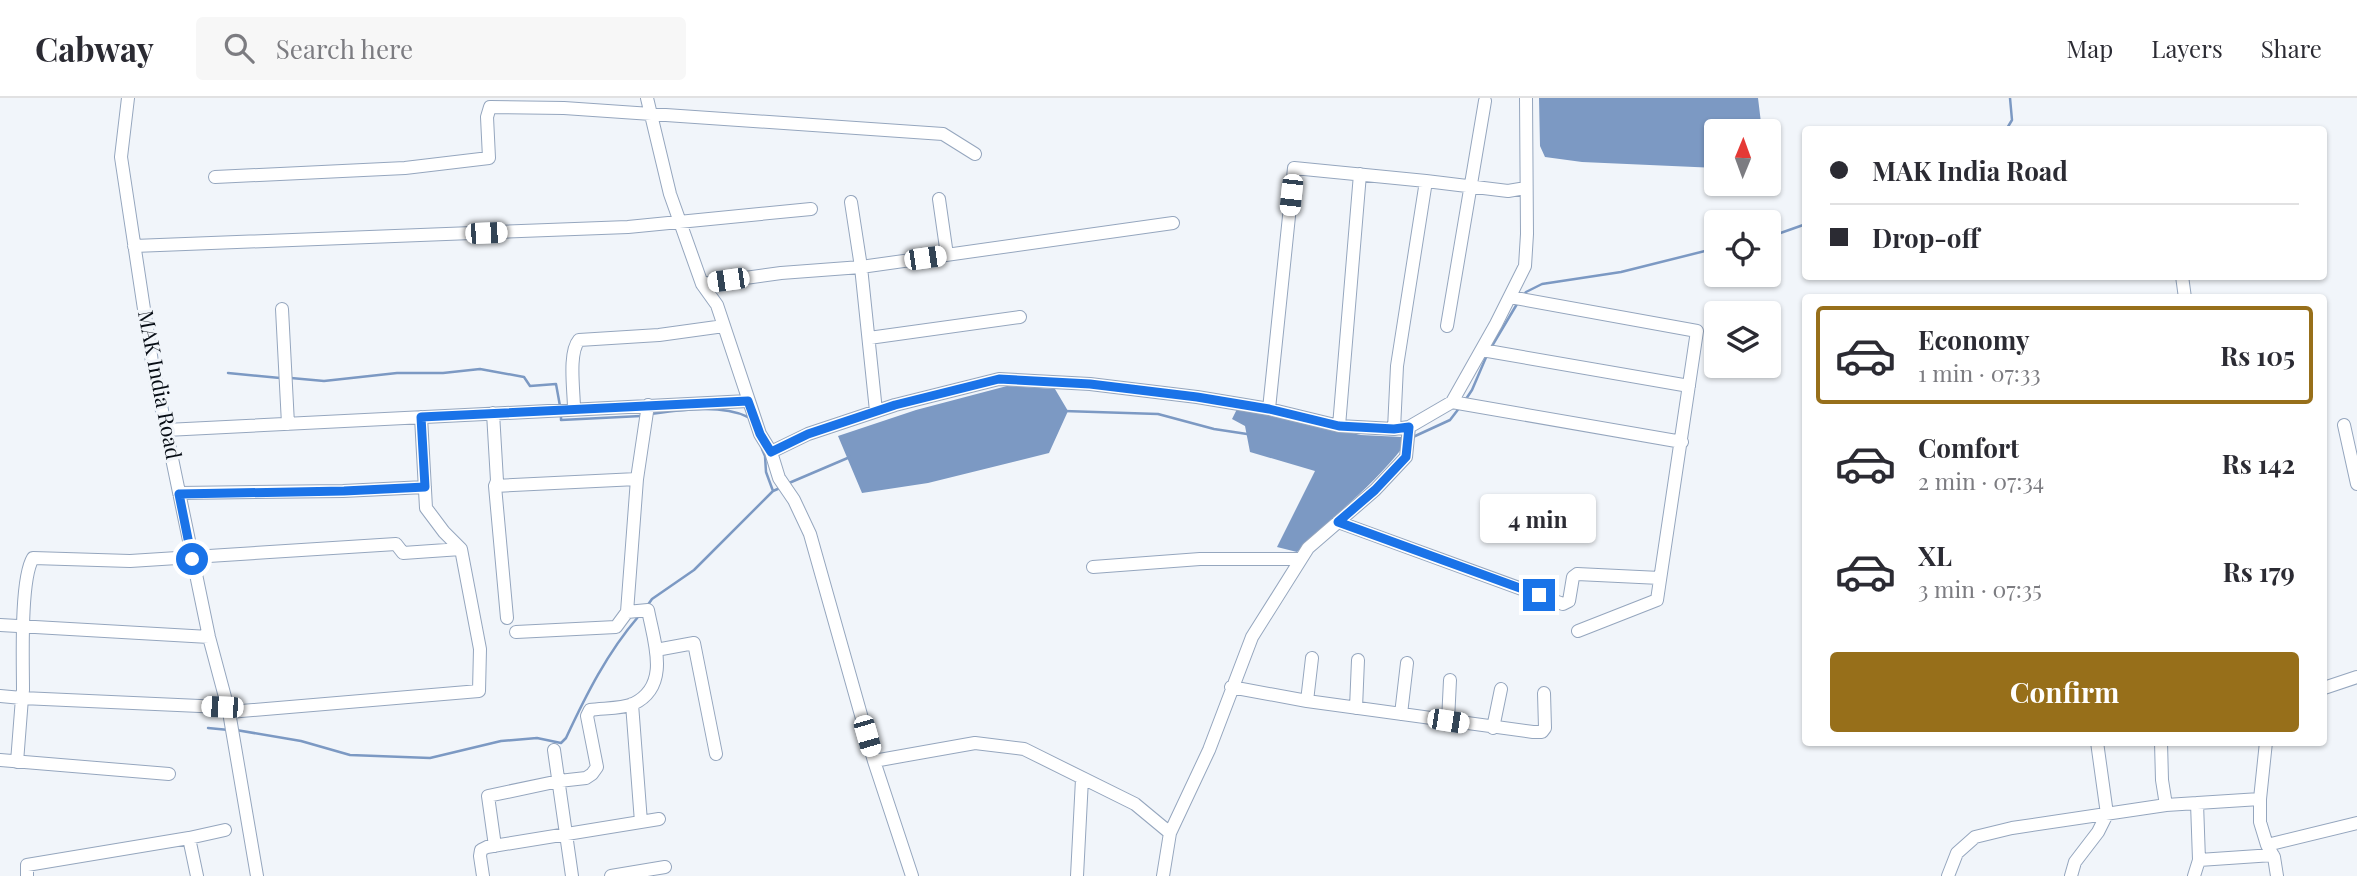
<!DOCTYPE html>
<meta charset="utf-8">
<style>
body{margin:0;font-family:"Playfair Display",serif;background:#f7f7f7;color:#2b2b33;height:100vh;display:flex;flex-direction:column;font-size:26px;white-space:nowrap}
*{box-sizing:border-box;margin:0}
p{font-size:23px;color:#7c7c81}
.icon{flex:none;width:38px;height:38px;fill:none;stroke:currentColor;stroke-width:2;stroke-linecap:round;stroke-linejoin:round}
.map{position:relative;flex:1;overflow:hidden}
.side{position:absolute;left:1802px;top:196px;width:525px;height:452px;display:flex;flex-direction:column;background:#fff;border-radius:7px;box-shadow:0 2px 5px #0004}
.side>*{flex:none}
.top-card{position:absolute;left:1802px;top:28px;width:525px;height:154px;border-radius:7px;box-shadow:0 2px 5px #0004;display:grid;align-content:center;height:154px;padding:0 28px;background:#fff}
.needle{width:46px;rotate:1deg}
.controls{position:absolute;left:1704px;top:21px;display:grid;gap:14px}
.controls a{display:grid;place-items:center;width:77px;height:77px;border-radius:7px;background:#fff;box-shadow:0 2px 5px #0004;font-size:35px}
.end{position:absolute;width:32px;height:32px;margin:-16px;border:9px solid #1a73e8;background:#fff;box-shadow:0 0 0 4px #fff}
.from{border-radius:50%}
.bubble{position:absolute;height:49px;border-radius:7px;background:#fff;box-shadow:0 2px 5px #0004;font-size:23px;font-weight:700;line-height:49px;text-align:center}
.car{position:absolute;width:21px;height:42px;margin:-21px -10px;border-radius:9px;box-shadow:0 0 5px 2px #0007;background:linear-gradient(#fff 24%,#345 0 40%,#fff 0 76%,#345 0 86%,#fff 0)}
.top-card b{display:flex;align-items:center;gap:24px;height:66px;font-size:26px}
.top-card b+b{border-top:2px solid #e1e1e2}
.top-card i{width:18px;height:18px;background:#2b2b33}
ul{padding:12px 0 0;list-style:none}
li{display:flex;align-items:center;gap:21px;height:98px;margin:0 14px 10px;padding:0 14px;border:4px solid transparent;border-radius:7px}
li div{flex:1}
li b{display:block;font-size:26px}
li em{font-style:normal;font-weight:700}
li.selected{border-color:#976f1a}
li>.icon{width:63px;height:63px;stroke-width:1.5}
.action{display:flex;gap:14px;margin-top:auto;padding:14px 28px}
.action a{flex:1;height:80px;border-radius:7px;background:#976f1a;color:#fff;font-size:28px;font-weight:700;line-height:80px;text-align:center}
header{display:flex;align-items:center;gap:42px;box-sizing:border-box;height:98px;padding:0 35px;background:#fff;border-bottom:2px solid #e1e1e2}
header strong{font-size:33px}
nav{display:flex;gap:38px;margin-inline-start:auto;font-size:24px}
.search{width:490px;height:63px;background:#f7f7f7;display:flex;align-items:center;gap:18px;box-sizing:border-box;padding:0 24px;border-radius:7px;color:#7c7c81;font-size:26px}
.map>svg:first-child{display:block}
</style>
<header>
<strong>Cabway</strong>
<div class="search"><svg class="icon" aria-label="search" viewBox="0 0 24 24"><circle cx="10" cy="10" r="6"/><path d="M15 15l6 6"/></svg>Search here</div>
<nav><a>Map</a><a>Layers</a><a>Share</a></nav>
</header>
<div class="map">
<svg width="2357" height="778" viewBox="0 0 2357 778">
<rect width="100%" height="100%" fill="#f1f5fa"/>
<path fill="#7c99c3" d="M1539 0H1758L1762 33H1717V70L1582 64 1545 59 1540 48Z
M1007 288 1055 291 1068 313 1049 355 928 385 862 395 838 338 916 312Z
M1237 311 1361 337 1402 339 1403 349C1373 388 1332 419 1297 454L1277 449 1315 373 1250 354 1245 328 1232 321Z"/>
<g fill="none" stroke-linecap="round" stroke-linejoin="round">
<path stroke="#7c99c3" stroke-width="2.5" d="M2006 32 2012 22 2010 0
M1769 139 1806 126
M1523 198 1526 194 1542 186 1621 174 1717 150
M1492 248 1517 206
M228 275 280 280
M291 280 324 283 397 275H443L480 271 524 279 530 288 556 286 560 308
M1466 301 1472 292 1487 257
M1064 313 1158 316 1214 331 1247 336
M651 316C681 312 721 306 748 319
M561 318V322L641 318
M1413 339 1450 322 1460 309
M762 351 765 358 766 374 773 393
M789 385 850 359
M647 508 652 501 694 472 773 393 780 390
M208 630 229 632
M236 632 301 643 350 657 430 660 501 643 537 640 561 645 566 640C586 597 607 555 638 519"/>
<defs>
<path id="minor" d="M128 0 121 59 152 264 209 539 229 614 257 778
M647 0 670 96 702 186 717 207 760 336 771 354 779 380 794 402 810 436 874 663 912 778
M215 79 405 70 489 60 487 19 490 9 564 10 943 36 975 56
M939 101 947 157
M134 148 628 129 811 111
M2182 178 2185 200
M702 186 781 175 861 169 851 104
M1510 199 1697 233 1657 502 1578 533
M282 211 288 326
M1447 228 1485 3
M869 240 1020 219
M1482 252 1689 288
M1452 304 1682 344
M574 311C574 293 568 255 579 242L659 237 724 228
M1269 311 1294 70 1426 83
M876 313 861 169 1173 125
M493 315 497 383 495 388
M421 319 426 410 444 434 461 451
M2344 327 2357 386
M1339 328 1360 76
M1394 331 1397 268 1426 83 1508 93 1526 90
M166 332 748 303
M771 354 808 336 895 307 999 281 1090 286 1197 299 1269 311 1339 328 1394 331 1409 329 1452 304 1496 226 1525 168 1527 136 1526 0
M179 395 343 393 425 389
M1338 424 1563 506 1569 503 1573 479 1577 476 1660 480
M1093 469 1200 461H1301
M627 514 637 381
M507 520 495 388 637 381 648 307
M0 527 209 539
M656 552 694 545 716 656
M1231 589 1307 603 1533 634H1542L1545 630 1544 595
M2324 590 2357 579
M0 598 22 600 222 609 229 614 479 593 480 551 461 451 403 455 396 446 130 463 33 460C20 481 23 564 23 592L22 600 17 664
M1307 603 1312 560
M632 606 641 724
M1356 610 1358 562
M1401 616 1407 565
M1448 623 1450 582
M1493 630 1501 591
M2161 644 2162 682 2166 707
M554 652 572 778
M0 662 169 676
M874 663 975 645 1024 651 1135 706 1170 735 1163 778
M2260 701 2266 644
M2197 705 2199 762
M1170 735 1209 652 1252 539 1308 450 1375 392 1406 359 1409 329
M495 748 488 698 559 683 586 680 592 676 597 669 587 618 590 612C602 610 621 611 633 606 671 588 654 544 648 512L627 514 616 529 516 534
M27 778V767L189 740
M197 778 189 740 225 732
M483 778 480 758 481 752 487 749 659 721
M611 778 665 769
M1077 778 1082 681
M1948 778 1957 755 1975 739 2012 730 2166 707 2260 701V724L2267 747
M2071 778 2075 764 2098 734 2107 716 2097 644
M2194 778 2199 762 2273 757
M2277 778 2274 759 2267 747 2357 725"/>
</defs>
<use href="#minor" stroke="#95a6be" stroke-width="14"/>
<use href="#minor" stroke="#fff" stroke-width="12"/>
</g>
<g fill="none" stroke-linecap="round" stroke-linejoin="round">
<path stroke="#1a73e8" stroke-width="9" d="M192 461 179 396 344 393 425 389 421 319 748 303 760 336 771 354 808 336 895 307 999 281 1090 286 1197 299 1269 311 1339 328 1394 331 1409 329 1406 359 1375 392 1338 424 1539 497"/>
</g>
<g text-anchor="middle" stroke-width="6" stroke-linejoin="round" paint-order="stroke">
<g font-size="21" fill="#070d15" stroke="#f1f5fa">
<text transform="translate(159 287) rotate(79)" y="7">MAK India Road</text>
</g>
</g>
</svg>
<div class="controls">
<a><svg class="needle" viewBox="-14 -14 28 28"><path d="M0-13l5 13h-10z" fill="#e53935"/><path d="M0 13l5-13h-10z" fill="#7c7c81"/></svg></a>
<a><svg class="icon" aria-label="locate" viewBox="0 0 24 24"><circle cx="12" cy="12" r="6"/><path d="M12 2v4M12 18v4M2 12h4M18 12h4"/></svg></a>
<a><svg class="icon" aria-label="layers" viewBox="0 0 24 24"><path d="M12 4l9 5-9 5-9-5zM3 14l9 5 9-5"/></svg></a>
</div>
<i class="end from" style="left:192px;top:461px"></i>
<i class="end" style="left:1539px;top:497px"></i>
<div class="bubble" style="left:1480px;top:396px;width:116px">4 min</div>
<i class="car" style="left:1291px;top:97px;rotate:186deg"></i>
<i class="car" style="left:486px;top:135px;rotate:88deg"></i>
<i class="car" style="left:925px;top:160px;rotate:82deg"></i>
<i class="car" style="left:728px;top:182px;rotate:262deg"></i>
<i class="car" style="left:222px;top:609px;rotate:272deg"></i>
<i class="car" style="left:1448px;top:623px;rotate:99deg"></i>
<i class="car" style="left:867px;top:638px;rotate:164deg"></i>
<div class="top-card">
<b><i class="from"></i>MAK India Road</b>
<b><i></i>Drop-off</b>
</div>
<section class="side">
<ul>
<li class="selected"><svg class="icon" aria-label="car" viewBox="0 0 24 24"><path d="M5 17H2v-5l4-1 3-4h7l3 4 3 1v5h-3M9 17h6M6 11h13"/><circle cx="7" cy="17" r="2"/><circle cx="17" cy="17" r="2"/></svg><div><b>Economy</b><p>1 min · 07:33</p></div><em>Rs 105</em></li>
<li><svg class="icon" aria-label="car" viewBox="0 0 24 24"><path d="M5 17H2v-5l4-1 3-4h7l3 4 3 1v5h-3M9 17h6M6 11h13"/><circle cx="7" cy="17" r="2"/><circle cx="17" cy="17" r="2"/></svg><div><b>Comfort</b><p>2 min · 07:34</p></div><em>Rs 142</em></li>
<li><svg class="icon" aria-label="car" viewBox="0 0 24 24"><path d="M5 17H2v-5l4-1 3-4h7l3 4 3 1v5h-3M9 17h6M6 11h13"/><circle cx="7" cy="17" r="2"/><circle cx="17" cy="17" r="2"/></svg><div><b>XL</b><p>3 min · 07:35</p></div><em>Rs 179</em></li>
</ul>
<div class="action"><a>Confirm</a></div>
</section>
</div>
